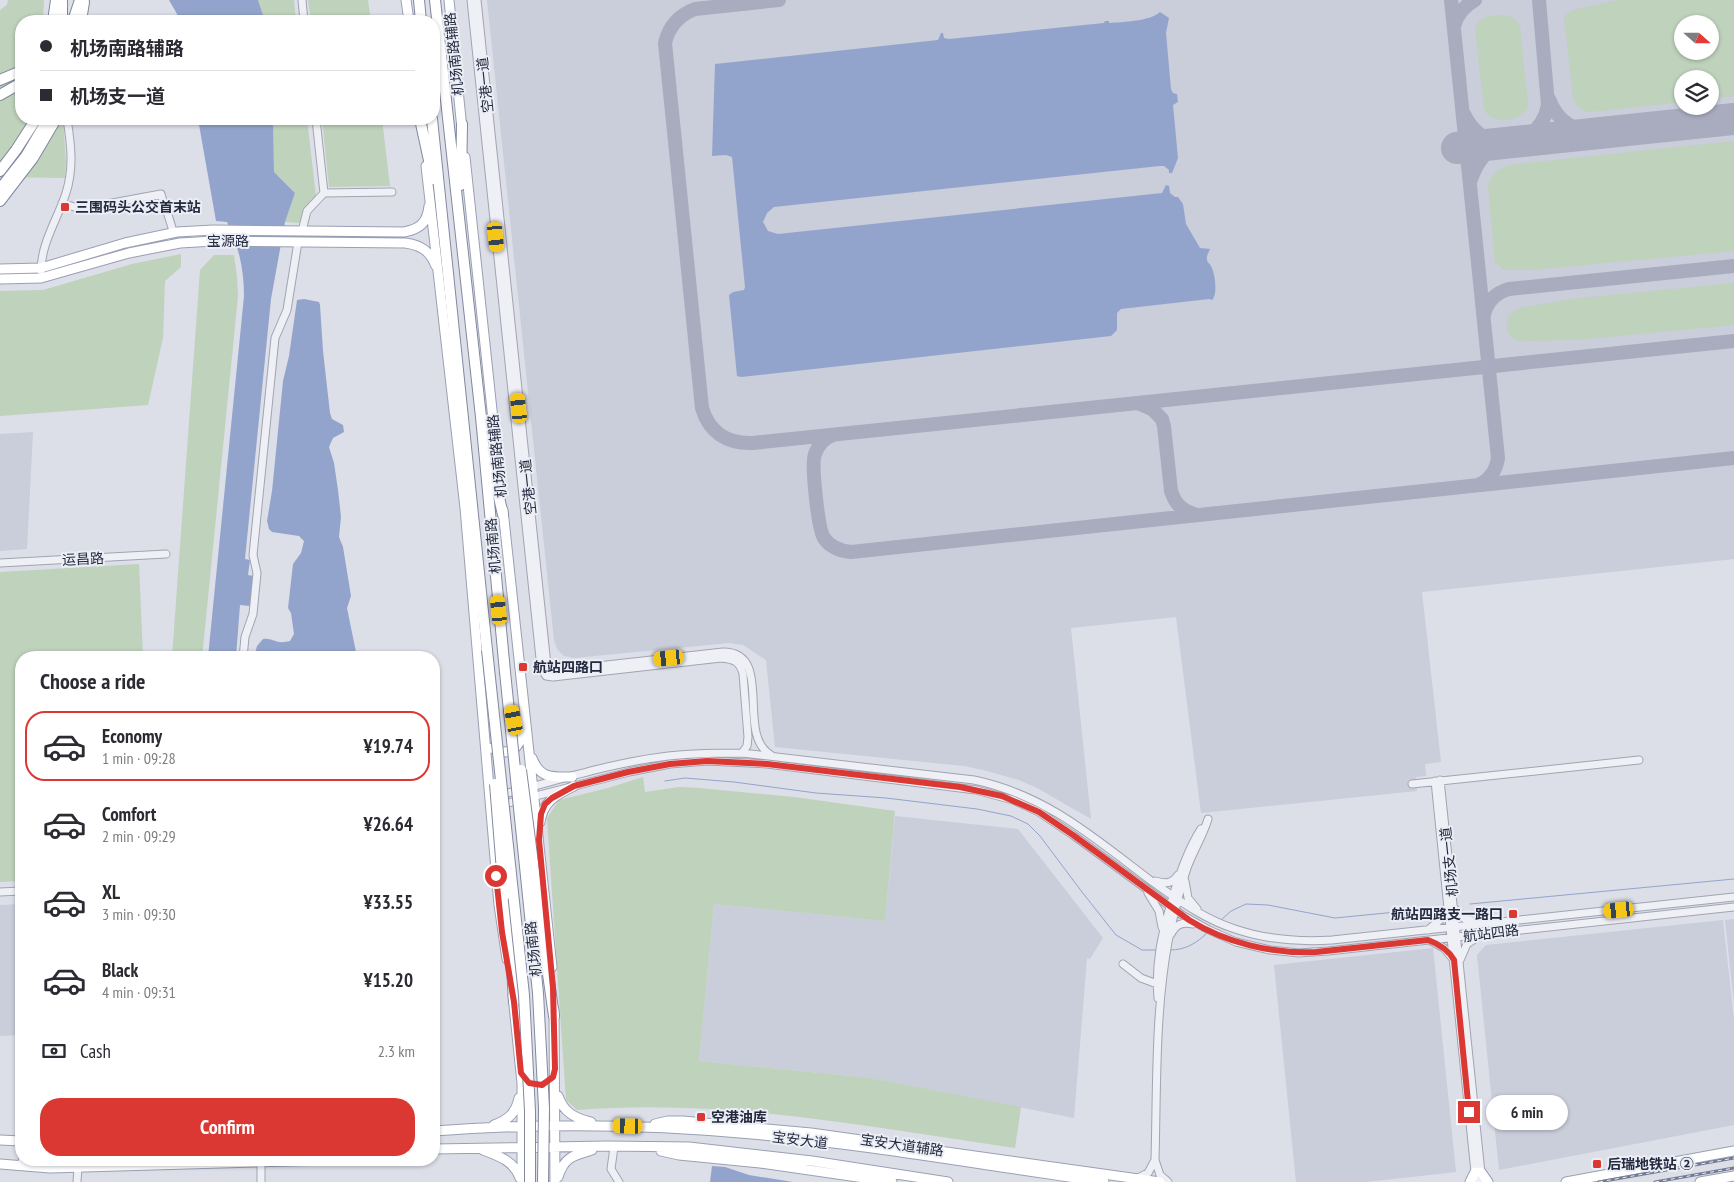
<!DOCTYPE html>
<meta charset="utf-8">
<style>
body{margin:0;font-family:"PT Sans Narrow","Noto Sans SC",sans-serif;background:#f7f7f7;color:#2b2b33;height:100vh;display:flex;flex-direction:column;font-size:19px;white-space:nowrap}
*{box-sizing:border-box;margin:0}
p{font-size:16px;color:#7c7c81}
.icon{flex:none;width:28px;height:28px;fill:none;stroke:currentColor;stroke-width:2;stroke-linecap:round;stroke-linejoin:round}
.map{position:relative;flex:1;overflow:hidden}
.side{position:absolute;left:15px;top:651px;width:425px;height:515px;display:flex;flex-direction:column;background:#fff;border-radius:20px;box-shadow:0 1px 4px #0004}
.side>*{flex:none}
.hud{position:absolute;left:15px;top:15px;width:425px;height:110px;border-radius:20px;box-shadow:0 1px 4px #0004;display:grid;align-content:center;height:110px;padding:0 25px;background:#fff}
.needle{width:32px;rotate:111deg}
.controls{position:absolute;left:1674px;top:15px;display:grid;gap:10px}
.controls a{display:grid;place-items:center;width:45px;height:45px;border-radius:50%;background:#fff;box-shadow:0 1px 4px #0004;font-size:25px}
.end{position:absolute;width:22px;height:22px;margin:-11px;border:6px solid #db3733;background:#fff;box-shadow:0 0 0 2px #fff}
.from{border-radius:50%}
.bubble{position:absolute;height:35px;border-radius:18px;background:#fff;box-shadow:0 1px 4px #0004;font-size:16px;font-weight:700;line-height:35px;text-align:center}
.car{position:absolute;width:15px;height:30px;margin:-15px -8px;border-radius:6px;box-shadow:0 0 4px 1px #0007;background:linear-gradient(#f5c518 24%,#345 0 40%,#f5c518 0 76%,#345 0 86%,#f5c518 0)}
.hud b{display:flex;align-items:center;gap:18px;height:48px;font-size:19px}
.hud b+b{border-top:1px solid #e1e1e2}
.hud i{width:12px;height:12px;background:#2b2b33}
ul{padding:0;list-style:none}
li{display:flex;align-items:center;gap:15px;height:70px;margin:0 10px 8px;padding:0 15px;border:2px solid transparent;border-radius:20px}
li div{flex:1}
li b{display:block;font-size:19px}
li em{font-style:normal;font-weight:700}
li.on{border-color:#db3733}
li>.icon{width:45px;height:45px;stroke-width:1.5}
h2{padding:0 25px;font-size:22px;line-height:60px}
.pay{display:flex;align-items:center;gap:12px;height:55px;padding:0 25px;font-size:19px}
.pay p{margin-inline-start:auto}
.button{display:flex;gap:10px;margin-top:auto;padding:10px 25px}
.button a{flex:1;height:58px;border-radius:20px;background:#db3733;color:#fff;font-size:20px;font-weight:700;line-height:58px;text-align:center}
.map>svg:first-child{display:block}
</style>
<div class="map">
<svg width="1734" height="1182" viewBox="0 0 1734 1182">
<rect width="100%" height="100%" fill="#dcdee8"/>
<path fill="#cacdda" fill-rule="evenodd" d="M487 0H1734V559L1422 592 1441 762 1425 764 1426 776 1416 777 1417 791 1201 813 1176 617 1071 628 1091 819 1037 788 1019 780 983 770 964 766 775 747 766 660 743 645 729 643 574 658 564 656 557 649 554 640ZM1682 24H1710V51H1682ZM1682 79H1710V106H1682Z
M33 432 27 549 0 551V434Z
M895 816 1018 829 1103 938 1090 959 1087 958 1074 1118 871 1078 699 1061 714 904 885 921Z
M21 904V1035L0 1036V905Z
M1734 919V1005L1725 920Z
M1723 920 1734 1020V1125L1499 1170 1477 955 1486 945Z
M1433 948 1456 1172 1366 1182H1296L1274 965Z"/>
<path fill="#bed2bc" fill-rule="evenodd" d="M8 0H44L43 21H21V119H63L66 163 65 178 2 177 0 180V10L7 5Z
M258 0H294L296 21H265Z
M308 0H368L371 21H311Z
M1619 0H1734V96L1710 99V79H1682V102L1590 112C1580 111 1575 106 1573 96L1564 19 1567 14 1573 10ZM1682 24H1710V51H1682Z
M1504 15 1514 18 1520 26 1528 105C1523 123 1491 125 1484 109L1475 30C1479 15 1491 16 1504 15Z
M273 119H307L316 196 304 210 299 223 285 222 295 193 274 172Z
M322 119H382L390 186 329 187Z
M1734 141V251L1531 270H1504L1495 262 1488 186C1492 174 1497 170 1508 165Z
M181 254V267L165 281 163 338 148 405 0 416V291L43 290 132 264Z
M214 255H234L237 277 238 296 203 648 202 657H172L200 270Z
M1734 283V325L1576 340 1518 341C1507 337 1505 326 1509 315L1520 308 1572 299Z
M139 564 143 657 21 658V881L0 882V572Z
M643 777 645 792 679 787 699 788 794 797 895 811 885 921 714 904 699 1061 871 1078 1021 1107 1015 1148C870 1127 724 1098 577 1110L566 1100 547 818 559 800 608 788Z"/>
<path fill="#93a4cc" d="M169 0H258L265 21H179L177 14Z
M1160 12 1169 18 1166 33 1171 89 1173 93 1177 94 1178 102 1173 105 1178 158 1172 173H1169V170L1164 166H1160L774 207 767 213 763 222 768 231 778 234 1162 193 1166 185 1169 186 1170 193 1175 197H1178L1183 204 1186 224 1200 248 1210 249C1209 252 1206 256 1207 260 1208 264 1209 262 1211 266 1215 273 1218 295 1212 300L1209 299 1121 309 1117 313V330L1111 336 741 377 737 376 729 295 733 292 744 290 745 287 732 157 726 155 712 156 715 64 938 40 941 33H943L944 38 949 39 1104 23 1105 21H1109V23C1123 22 1151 21 1160 12Z
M198 119H273L274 172 295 193 285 222 271 299 245 559 250 560 248 575 254 576 250 606 240 605 236 657H208L244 296C244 270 239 246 227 222L216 221Z
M304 299 319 302 320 305 323 351 330 413 332 419 343 425 344 432 333 438 329 447 334 463 338 490 341 517 339 537 343 547 351 596 347 608 357 657H254L257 646 263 639C272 637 276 645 290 641L294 634 291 613 288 608 293 564 301 553 304 541 299 536 272 532 269 529 267 521 272 491 283 381 289 356 297 300Z
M712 1166 725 1167 749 1175 793 1182H710Z"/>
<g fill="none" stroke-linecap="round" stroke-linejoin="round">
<path stroke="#93a4cc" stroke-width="1" d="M665 781 685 778 734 782 816 793 886 798 977 809 1011 816 1028 824 1040 836 1082 892 1116 935 1142 950H1156
M1470 904 1734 879
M1220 921 1231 911 1246 904 1268 905 1335 918 1437 908
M1170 950C1186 950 1197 943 1208 932"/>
<path stroke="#a8acbe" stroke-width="14" d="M779 0 695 9C679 15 669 26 665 43L702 408C709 432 727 444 753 443L1734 341
M1451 0 1498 458C1496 471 1490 480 1478 485
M1454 26C1457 14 1464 6 1475 0
M1549 99C1557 121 1574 132 1597 133
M1464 114C1472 131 1485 142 1505 143
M1519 141C1535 134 1545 122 1548 105L1539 0
M1470 182C1477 161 1486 148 1508 143
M1484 315C1487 301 1495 293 1509 289L1734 266
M1140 404 1152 409 1162 419 1164 426 1171 491C1176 506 1183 511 1197 515
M833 435C825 438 818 445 815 454 811 464 818 529 824 538 830 547 841 551 851 552L1734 458"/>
<path stroke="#a8acbe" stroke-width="32" d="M1457 148 1734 119"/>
<defs>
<path id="minor" d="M302 0 304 21
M471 0 541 668 546 676 553 677 721 658C733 659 740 661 743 674L748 737 747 746 742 753
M477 0 547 665 551 669 562 670 723 652C775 652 735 735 771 755
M324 193 392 192
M62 203 80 209 161 194C163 202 173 227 173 233
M302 231 307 211 324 193 316 119
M41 271C41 243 58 218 66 193 74 168 71 144 67 119
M0 563 166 554
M243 658 245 637 253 614 257 573 253 555 275 338 287 310 298 242
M1440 780 1482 1182
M1435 781 1476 1182
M1412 784 1639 760
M500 795C553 782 607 764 661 757 688 753 715 753 742 753L974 780C1046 795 1093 837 1150 880 1177 899 1203 919 1235 929 1267 940 1299 942 1332 940L1734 897
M501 805 629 772 670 764 707 761 767 764 976 790 1013 800 1039 812 1073 835 1182 915 1209 930 1236 942 1270 950 1299 953 1328 951 1734 907
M1155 881C1166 884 1172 884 1178 875
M1185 881 1188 898 1197 909
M0 892 21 891
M1148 893 1159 911 1162 927
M1453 907 1465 919 1480 923
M1428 930 1441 919 1447 907
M1171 934C1176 924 1182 922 1193 924
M1431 941 1444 948 1453 959
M1460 960 1467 944 1479 936
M1123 964 1141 978 1157 984
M1158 998C1155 963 1162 933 1172 900 1179 875 1187 851 1201 829
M614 1147 611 1169 619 1182
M1138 1178 1148 1173 1155 1160
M77 1182 78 1167
M261 1182V1162
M1168 1182 1160 1175 1155 1160C1157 1087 1155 1013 1168 942 1173 917 1179 892 1187 868 1193 851 1203 836 1208 819"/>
<path id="major" d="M406 0 409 21
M449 0 462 129
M465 157 500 485
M426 166 465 508 499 905 507 959
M0 269 41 268 125 243 177 232 213 230 404 232C420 229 427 223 429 206
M0 279 41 278 129 253 180 243 214 241 405 243C421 245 430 251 436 266
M503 510 552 967
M492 748C509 758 520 748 523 731
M532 758C540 779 552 777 572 777
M540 822C543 801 556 795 574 786
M513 996 522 1083V1182
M554 1010 555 1182
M558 1096C564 1113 575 1118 591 1122
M655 1124 668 1121H683L811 1133 1160 1182
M494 1125C508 1120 516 1113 519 1098
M434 1131C540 1123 646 1124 752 1134 870 1145 987 1166 1104 1182
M0 1140 21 1141
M434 1149 607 1146 689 1147 812 1161 948 1182
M483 1150C499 1156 514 1161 520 1178
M661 1151 679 1155 760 1163 892 1182
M23 1161 38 1160
M0 1164 50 1168 327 1160
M1481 1172 1488 1182
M558 1177C564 1157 574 1155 592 1150
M1470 1182 1475 1172
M1566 1182 1734 1151
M1700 1182 1734 1176"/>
<path id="highway" d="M419 0 421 21
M435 0 481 417 505 672
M53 21 56 0
M62 21V0
M73 21 80 0
M81 21 84 2
M0 80 21 71
M0 95 21 83
M420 119 433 179
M432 119 487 650
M0 171 16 150 36 119
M461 185 462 124
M0 189 26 156 48 119
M0 201 33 158 56 119
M490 457 503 515
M504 896 512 968 514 1002
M541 925 554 1016"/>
</defs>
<use href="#minor" stroke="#a1a4b2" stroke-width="9"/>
<use href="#major" stroke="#9aa0b4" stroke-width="11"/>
<use href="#highway" stroke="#8288a0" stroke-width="12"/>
<use href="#minor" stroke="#eff0f6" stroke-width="7"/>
<use href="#major" stroke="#fff" stroke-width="9"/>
<use href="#highway" stroke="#fff" stroke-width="10"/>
<defs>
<path id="rail" d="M1599 1182 1734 1158
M1655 1182 1734 1168"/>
</defs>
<use href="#rail" stroke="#747a93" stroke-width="3"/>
<use href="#rail" stroke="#ebeef5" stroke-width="1" stroke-dasharray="4" stroke-linecap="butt"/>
<defs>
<path id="highway-bridge" d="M487 650 524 995 530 1111V1182
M505 672 538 993 544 1108 543 1182
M521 770 541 925
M495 784 504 896"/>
</defs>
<use href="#highway-bridge" stroke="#8288a0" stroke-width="12" stroke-linecap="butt"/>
<use href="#highway-bridge" stroke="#fff" stroke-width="10"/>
</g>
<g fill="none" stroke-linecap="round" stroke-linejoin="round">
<path stroke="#db3733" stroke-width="6" d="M496 876 502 932 514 1002 521 1073 529 1083 542 1085 553 1077 555 1069 553 988 539 840 541 814 545 804 552 798 574 786 628 772 670 764 707 761 767 764 960 787 1002 796 1039 812 1073 835 1189 920C1226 943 1272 954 1316 952L1428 940C1439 944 1448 949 1454 960L1469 1112"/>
</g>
<g fill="#db3733" stroke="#ebeef5" stroke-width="2">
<rect x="60" y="202" width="10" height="10" rx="2.5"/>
<rect x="518" y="662" width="10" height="10" rx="2.5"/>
<rect x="1508" y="909" width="10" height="10" rx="2.5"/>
<rect x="696" y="1112" width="10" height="10" rx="2.5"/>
<rect x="1592" y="1159" width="10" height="10" rx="2.5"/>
</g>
<g text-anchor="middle" stroke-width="4" stroke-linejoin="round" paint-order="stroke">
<g font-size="14" fill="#24293f" stroke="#ebeef5">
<text transform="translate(454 54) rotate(-96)" y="5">机场南路辅路</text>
<text transform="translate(485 85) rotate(-96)" y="5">空港一道</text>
<text x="228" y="246">宝源路</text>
<text transform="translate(497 456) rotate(-96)" y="5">机场南路辅路</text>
<text transform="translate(528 487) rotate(-96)" y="5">空港一道</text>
<text transform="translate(493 546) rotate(-95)" y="5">机场南路</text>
<text transform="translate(83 559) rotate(-3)" y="5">运昌路</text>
<text transform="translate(1449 862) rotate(-96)" y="5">机场支一道</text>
<text transform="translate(1491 933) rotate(-7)" y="5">航站四路</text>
<text transform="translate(533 949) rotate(-96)" y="5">机场南路</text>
<text transform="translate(800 1140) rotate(7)" y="5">宝安大道</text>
<text transform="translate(902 1145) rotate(8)" y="5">宝安大道辅路</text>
</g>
<g font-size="14" font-weight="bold" fill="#24293f" stroke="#ebeef5" text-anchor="start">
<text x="75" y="212">三围码头公交首末站</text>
<text x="533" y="672">航站四路口</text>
<text x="1503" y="919" text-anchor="end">航站四路支一路口</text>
<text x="711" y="1122">空港油库</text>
<text x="1607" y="1169">后瑞地铁站 ②</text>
</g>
</g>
</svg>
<div class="controls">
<a><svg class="needle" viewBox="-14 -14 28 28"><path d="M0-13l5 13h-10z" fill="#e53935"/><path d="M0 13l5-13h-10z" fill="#7c7c81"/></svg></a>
<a><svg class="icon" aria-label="layers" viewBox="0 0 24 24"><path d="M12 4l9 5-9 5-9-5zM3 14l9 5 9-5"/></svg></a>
</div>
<i class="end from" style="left:496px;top:876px"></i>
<i class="end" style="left:1469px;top:1112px"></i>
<div class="bubble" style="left:1486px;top:1095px;width:82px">6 min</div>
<i class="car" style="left:496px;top:237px;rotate:174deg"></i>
<i class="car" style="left:519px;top:408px;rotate:354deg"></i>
<i class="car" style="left:499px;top:610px;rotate:354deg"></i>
<i class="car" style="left:669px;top:658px;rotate:264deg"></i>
<i class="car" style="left:514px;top:720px;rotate:349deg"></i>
<i class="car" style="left:1619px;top:910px;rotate:264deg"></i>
<i class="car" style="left:628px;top:1126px;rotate:271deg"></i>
<div class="hud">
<b><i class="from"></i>机场南路辅路</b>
<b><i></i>机场支一道</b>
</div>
<section class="side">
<h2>Choose a ride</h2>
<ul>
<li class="on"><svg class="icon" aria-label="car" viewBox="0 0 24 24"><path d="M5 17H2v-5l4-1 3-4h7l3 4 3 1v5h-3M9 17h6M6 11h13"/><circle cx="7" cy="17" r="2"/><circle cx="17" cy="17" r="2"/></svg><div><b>Economy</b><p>1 min · 09:28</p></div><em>¥19.74</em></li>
<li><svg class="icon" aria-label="car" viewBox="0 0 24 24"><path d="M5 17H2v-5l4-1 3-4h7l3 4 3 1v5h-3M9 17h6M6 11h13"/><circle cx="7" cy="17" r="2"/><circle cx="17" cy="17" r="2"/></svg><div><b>Comfort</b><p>2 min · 09:29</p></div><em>¥26.64</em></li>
<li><svg class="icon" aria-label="car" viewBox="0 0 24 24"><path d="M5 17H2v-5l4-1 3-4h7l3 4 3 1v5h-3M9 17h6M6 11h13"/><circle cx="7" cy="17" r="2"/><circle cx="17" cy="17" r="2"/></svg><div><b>XL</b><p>3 min · 09:30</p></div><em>¥33.55</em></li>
<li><svg class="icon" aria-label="car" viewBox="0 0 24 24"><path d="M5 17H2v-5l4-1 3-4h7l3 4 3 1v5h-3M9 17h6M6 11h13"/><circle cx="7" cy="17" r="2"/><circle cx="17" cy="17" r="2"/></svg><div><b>Black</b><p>4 min · 09:31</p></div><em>¥15.20</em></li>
</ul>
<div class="pay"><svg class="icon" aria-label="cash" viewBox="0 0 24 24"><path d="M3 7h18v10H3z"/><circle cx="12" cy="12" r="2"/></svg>Cash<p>2.3 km</p></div>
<div class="button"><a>Confirm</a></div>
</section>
</div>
